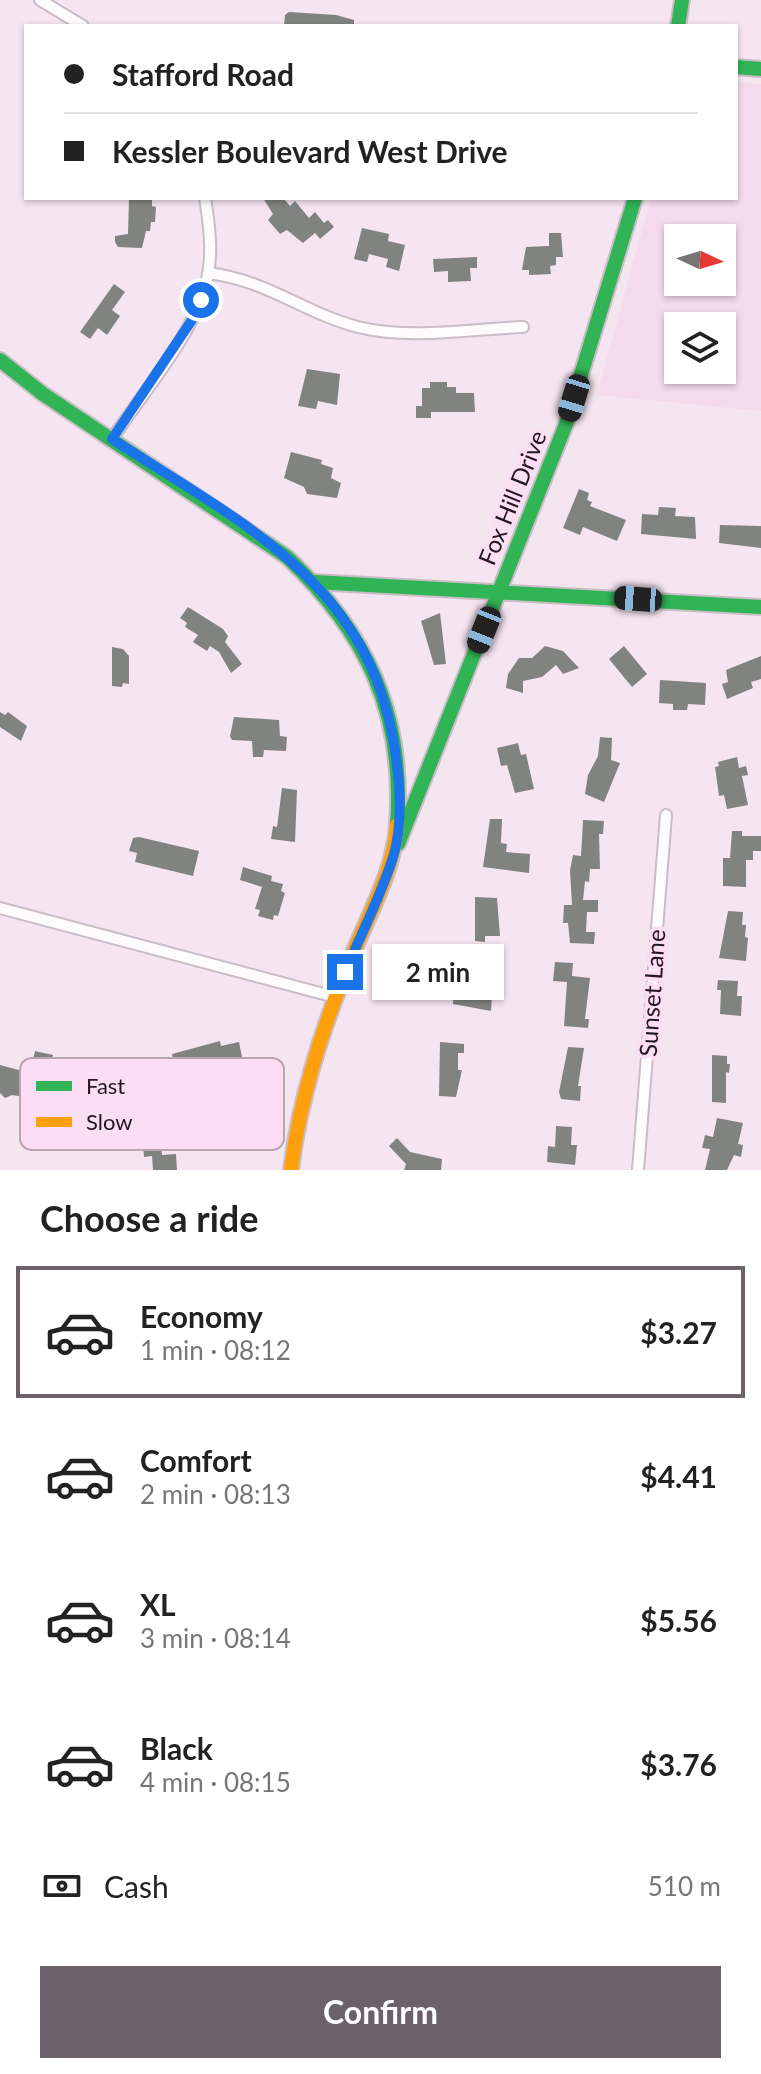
<!DOCTYPE html>
<meta charset="utf-8">
<style>
body{margin:0;font-family:Lato,sans-serif;background:#f2f2f2;color:#222;height:100vh;display:flex;flex-direction:column;font-size:30px;white-space:nowrap}
*{box-sizing:border-box;margin:0}
p{font-size:26px;color:#767676}
.icon{flex:none;width:44px;height:44px;fill:none;stroke:currentColor;stroke-width:2;stroke-linecap:round;stroke-linejoin:round}
.map{position:relative;height:1170px;overflow:hidden}
.sheet{display:flex;flex-direction:column;background:#fff;flex:1}
.sheet>*{flex:none}
.top-card{position:absolute;left:24px;top:24px;width:714px;height:176px;border-radius:0px;box-shadow:0 2px 6px #0004;display:grid;align-content:center;height:176px;padding:0 40px;background:#fff}
.needle{width:52px;rotate:94deg}
.controls{position:absolute;left:664px;top:224px;display:grid;gap:16px}
.controls a{display:grid;place-items:center;width:72px;height:72px;border-radius:0px;background:#fff;box-shadow:0 2px 6px #0004;font-size:40px}
.end{position:absolute;width:36px;height:36px;margin:-18px;border:10px solid #1a73e8;background:#fff;box-shadow:0 0 0 4px #fff}
.from{border-radius:50%}
.bubble{position:absolute;height:56px;border-radius:0px;background:#fff;box-shadow:0 2px 6px #0004;font-size:26px;font-weight:700;line-height:56px;text-align:center}
.car{position:absolute;width:24px;height:48px;margin:-24px -12px;border-radius:10px;box-shadow:0 0 6px 2px #0007;background:linear-gradient(#222 24%,#8ab4d8 0 40%,#222 0 76%,#8ab4d8 0 86%,#222 0)}
.top-card b{display:flex;align-items:center;gap:28px;height:76px;font-size:30px}
.top-card b+b{border-top:2px solid #e0e0e0}
.top-card i{width:20px;height:20px;background:#222}
ul{padding:0;list-style:none}
li{display:flex;align-items:center;gap:24px;height:132px;margin:0 16px 12px;padding:0 24px;border:4px solid transparent;border-radius:0px}
li div{flex:1}
li b{display:block;font-size:30px}
li em{font-style:normal;font-weight:700}
li.on{border-color:#6c6069}
li>.icon{width:72px;height:72px;stroke-width:1.5}
h2{padding:0 40px;font-size:36px;line-height:96px}
.pay{display:flex;align-items:center;gap:20px;height:88px;padding:0 40px;font-size:30px}
.pay p{margin-inline-start:auto}
.action{display:flex;gap:16px;margin-top:auto;padding:16px 40px}
.action a{flex:1;height:92px;border-radius:0px;background:#6c6069;color:#fff;font-size:32px;font-weight:700;line-height:92px;text-align:center}
.map>svg:first-child{display:block}
</style>
<div class="map">
<svg width="761" height="1170" viewBox="0 0 761 1170">
<rect width="100%" height="100%" fill="#f5e5f0"/>
<path fill="#f5d9ed" fill-rule="evenodd" d="M736 82 761 84V411L597 395 651 198H736ZM678 238H722V282H678ZM678 326H722V370H678Z"/>
<path fill="#818380" d="M289 12 336 15 354 20V26H284L285 15Z
M129 198H152V206L156 207 155 222H151L150 231H146L142 248 118 247 115 242V236L128 234Z
M263 198H283L290 206 295 201 309 218 315 212 324 223 328 220 334 227 320 239 315 233 303 243 287 230 280 234 268 220 273 214Z
M362 228 389 234 388 241 405 245 399 271 386 267 388 259 369 254 367 262 354 259Z
M549 233H561L563 257H556V265L550 266 551 274 529 275V270H522L526 247 549 246Z
M477 257V268H470L471 281 448 282V271L434 272 433 259Z
M114 284 125 292 112 310 120 316 107 335 98 328 90 339 80 332Z
M307 369 340 374 337 405 318 401 316 409 298 406Z
M430 382H447V387H456V393H474L475 412H431V418H416V406H422V388H430Z
M291 452 322 460 321 464 333 468 331 478 341 483 337 498 307 494 304 487 284 478Z
M579 489 589 493 587 500 592 502 590 506 626 520 617 541 583 527 580 535 563 528Z
M659 507 676 508 675 516 695 517 696 539 641 534 642 514 658 515Z
M720 525 761 526V548L719 543Z
M188 607 223 629 228 636 225 642 242 664 231 673 219 652 210 646 207 651 193 642 198 635 185 627 187 623 180 618Z
M440 613 446 664 434 665 421 621Z
M545 646 563 651 579 668 563 674 556 665 542 677 523 681V693L506 688 508 674 519 658H532Z
M624 646 647 674 632 687 609 659Z
M112 647 123 649 129 656V684L123 683 122 687 112 686Z
M761 656V679L751 682 753 688 727 699 722 684 728 682 726 670Z
M660 680 706 683 705 705 688 704 687 710H673V704L659 703Z
M0 712 5 715 8 712 27 726 21 741 0 727Z
M234 717 279 720 280 736 287 737 286 751 264 750 263 757H253L252 741 232 740 230 736Z
M600 737 612 738 611 760 620 763 604 802 585 794 588 775 598 756Z
M518 743 521 755 526 754 534 789 515 793 507 765 501 766 497 748Z
M737 757 739 768 746 766 748 775 742 776 748 805 727 809 724 795 719 796 715 767 719 766 718 762Z
M282 788 297 790 295 842 271 839 273 826 277 827Z
M490 819H502L501 843 507 844 506 852 530 854 529 873 483 867Z
M583 820 604 821 603 834H599L600 869H590L589 882 585 881 583 900H598V912H587L586 932H595L594 944 570 943 568 923H563L564 905H572L570 870 573 855 581 856Z
M732 831H742V836H761V851H753V860H746V887L723 886V858H730Z
M139 837 199 851 193 876 135 862 137 853 129 851 133 838Z
M243 867 272 876 271 881 283 884 281 891 285 893 278 916 274 915 273 920 258 916 260 910 255 909 262 887 240 880Z
M475 897 497 898 500 936H485V942L475 941Z
M728 911 743 912 742 925H746L745 937 748 938 746 961 719 958Z
M555 962 573 963 572 976 590 978 585 1019H589L588 1028 564 1026 567 982 553 981Z
M455 972 479 974 478 982H486L485 996H492L491 1011 453 1004Z
M718 980 738 981 737 996H742L741 1016 720 1014 721 990H717Z
M220 1041 221 1046 239 1042 242 1057 203 1062 197 1068 176 1073 172 1054Z
M440 1042 464 1044V1053H458V1070H462L456 1097 439 1096Z
M568 1047 584 1048 578 1086H581L580 1101 561 1099 559 1092Z
M35 1051 53 1055 47 1080 41 1079 36 1099 12 1095 5 1098 0 1093V1065L30 1073Z
M712 1055 727 1056V1064H730L729 1073 726 1072V1103L712 1102Z
M717 1118 743 1123 738 1144 743 1145 741 1157 734 1155 727 1170H705L710 1149 702 1148 705 1135 713 1137Z
M556 1126 572 1127 571 1145H577L575 1165 547 1162 548 1146 555 1147Z
M397 1138 410 1152 442 1159 441 1170H404L406 1164 389 1146Z
M161 1142 162 1155 176 1154 177 1170H153L152 1156 144 1157 143 1143Z"/>
<g fill="none" stroke-linecap="round" stroke-linejoin="round">
<defs>
<path id="street" d="M40 0 83 26
M208 273C267 280 304 313 358 327 410 340 470 329 523 327
M112 439C142 394 188 341 204 291 214 260 210 229 205 198
M0 908 335 997
M638 1170 666 815"/>
<path id="fast" d="M678 26 682 0
M736 67 761 69
M0 360 43 394 287 557C367 633 405 714 397 825
M315 582 761 607
M398 844 566 424 635 198"/>
<path id="slow" d="M291 1170C300 1096 323 1027 351 958 368 915 394 872 397 825"/>
</defs>
<use href="#street" stroke="#cabdc6" stroke-width="14"/>
<use href="#fast" stroke="#cabdc6" stroke-width="18"/>
<use href="#slow" stroke="#cabdc6" stroke-width="18"/>
<use href="#street" stroke="#fefbfd" stroke-width="10"/>
<use href="#fast" stroke="#30b455" stroke-width="14"/>
<use href="#slow" stroke="#ff9f0a" stroke-width="14"/>
</g>
<g fill="none" stroke-linecap="round" stroke-linejoin="round">
<path stroke="#1a73e8" stroke-width="10" d="M201 300 196 314 112 439C244 525 373 583 396 757 400 786 402 825 394 854 382 894 361 934 345 972"/>
</g>
<g text-anchor="middle" stroke-width="8" stroke-linejoin="round" paint-order="stroke">
<g font-size="24" fill="#231820" stroke="#fcdef4">
<text transform="translate(513 498) rotate(-68)" y="8">Fox Hill Drive</text>
<text transform="translate(653 993) rotate(-86)" y="8">Sunset Lane</text>
</g>
</g>
<rect x="20" y="1058" width="264" height="92" rx="12" fill="#fcdef4" stroke="#bba3b4" stroke-width="2"/>
<rect x="36" y="1081" width="36" height="10" fill="#30b455"/>
<rect x="36" y="1117" width="36" height="10" fill="#ff9f0a"/>
<g font-size="22" fill="#231820">
<text x="86" y="1094">Fast</text>
<text x="86" y="1130">Slow</text>
</g>
</svg>
<div class="controls">
<a><svg class="needle" viewBox="-14 -14 28 28"><path d="M0-13l5 13h-10z" fill="#e53935"/><path d="M0 13l5-13h-10z" fill="#767676"/></svg></a>
<a><svg class="icon" aria-label="layers" viewBox="0 0 24 24"><path d="M12 4l9 5-9 5-9-5zM3 14l9 5 9-5"/></svg></a>
</div>
<i class="end from" style="left:201px;top:300px"></i>
<i class="end" style="left:345px;top:972px"></i>
<div class="bubble" style="left:372px;top:944px;width:132px">2 min</div>
<i class="car" style="left:574px;top:398px;rotate:197deg"></i>
<i class="car" style="left:638px;top:599px;rotate:274deg"></i>
<i class="car" style="left:484px;top:630px;rotate:202deg"></i>
<div class="top-card">
<b><i class="from"></i>Stafford Road</b>
<b><i></i>Kessler Boulevard West Drive</b>
</div>
</div>
<section class="sheet">
<h2>Choose a ride</h2>
<ul>
<li class="on"><svg class="icon" aria-label="car" viewBox="0 0 24 24"><path d="M5 17H2v-5l4-1 3-4h7l3 4 3 1v5h-3M9 17h6M6 11h13"/><circle cx="7" cy="17" r="2"/><circle cx="17" cy="17" r="2"/></svg><div><b>Economy</b><p>1 min · 08:12</p></div><em>$3.27</em></li>
<li><svg class="icon" aria-label="car" viewBox="0 0 24 24"><path d="M5 17H2v-5l4-1 3-4h7l3 4 3 1v5h-3M9 17h6M6 11h13"/><circle cx="7" cy="17" r="2"/><circle cx="17" cy="17" r="2"/></svg><div><b>Comfort</b><p>2 min · 08:13</p></div><em>$4.41</em></li>
<li><svg class="icon" aria-label="car" viewBox="0 0 24 24"><path d="M5 17H2v-5l4-1 3-4h7l3 4 3 1v5h-3M9 17h6M6 11h13"/><circle cx="7" cy="17" r="2"/><circle cx="17" cy="17" r="2"/></svg><div><b>XL</b><p>3 min · 08:14</p></div><em>$5.56</em></li>
<li><svg class="icon" aria-label="car" viewBox="0 0 24 24"><path d="M5 17H2v-5l4-1 3-4h7l3 4 3 1v5h-3M9 17h6M6 11h13"/><circle cx="7" cy="17" r="2"/><circle cx="17" cy="17" r="2"/></svg><div><b>Black</b><p>4 min · 08:15</p></div><em>$3.76</em></li>
</ul>
<div class="pay"><svg class="icon" aria-label="cash" viewBox="0 0 24 24"><path d="M3 7h18v10H3z"/><circle cx="12" cy="12" r="2"/></svg>Cash<p>510 m</p></div>
<div class="action"><a>Confirm</a></div>
</section>
